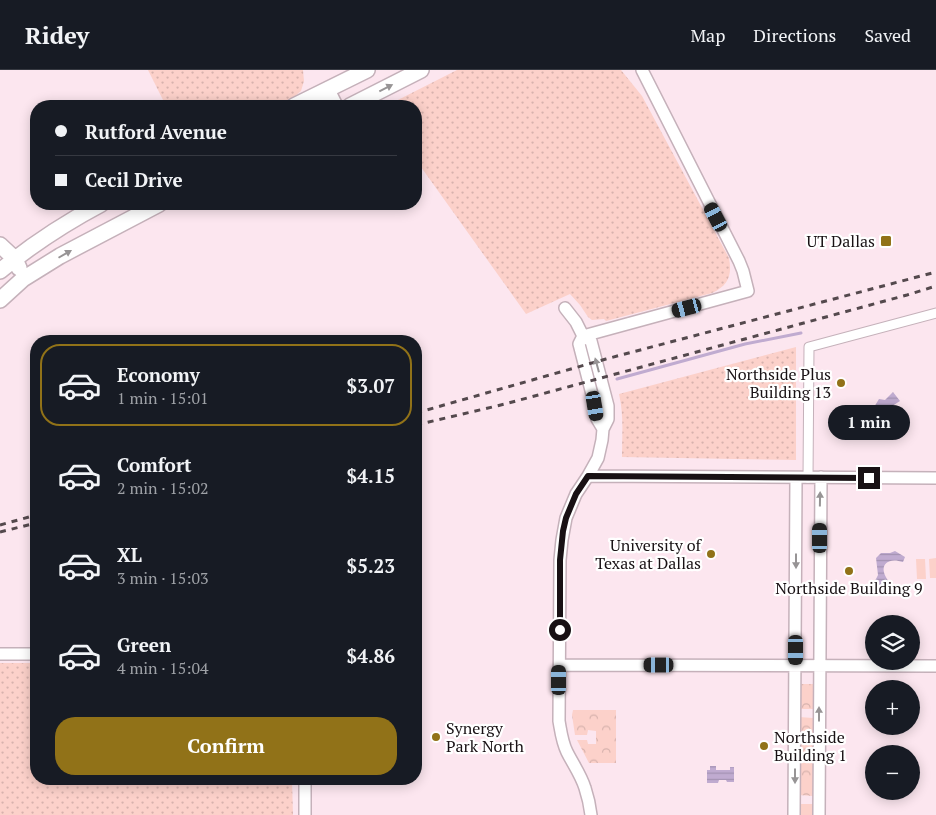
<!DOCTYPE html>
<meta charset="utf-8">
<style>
body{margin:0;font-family:"PT Serif",serif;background:#20242c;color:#f1f3f6;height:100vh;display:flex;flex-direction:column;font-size:19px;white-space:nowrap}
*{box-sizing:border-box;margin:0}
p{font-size:16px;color:#9ea1a6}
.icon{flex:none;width:28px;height:28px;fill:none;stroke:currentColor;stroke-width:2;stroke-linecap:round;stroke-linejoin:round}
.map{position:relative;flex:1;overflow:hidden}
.sheet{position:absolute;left:30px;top:265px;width:392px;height:450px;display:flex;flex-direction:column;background:#171b24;border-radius:20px;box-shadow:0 2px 12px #0003}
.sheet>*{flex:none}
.top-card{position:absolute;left:30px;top:30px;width:392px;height:110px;border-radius:20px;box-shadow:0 2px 12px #0003;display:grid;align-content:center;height:110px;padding:0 25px;background:#171b24}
.tools{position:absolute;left:865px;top:545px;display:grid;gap:10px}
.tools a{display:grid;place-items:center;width:55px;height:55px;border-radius:50%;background:#171b24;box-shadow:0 2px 12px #0003;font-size:25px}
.end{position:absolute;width:22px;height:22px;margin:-11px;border:6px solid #181114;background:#fff;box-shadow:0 0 0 2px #fff}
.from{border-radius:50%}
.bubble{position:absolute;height:35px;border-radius:18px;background:#171b24;box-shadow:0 2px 12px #0003;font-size:16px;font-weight:700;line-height:35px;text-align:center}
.car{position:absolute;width:15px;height:30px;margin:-15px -8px;border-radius:6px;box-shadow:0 0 4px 1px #0007;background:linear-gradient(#222 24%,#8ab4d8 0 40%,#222 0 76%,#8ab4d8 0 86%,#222 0)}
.top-card b{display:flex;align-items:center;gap:18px;height:48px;font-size:19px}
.top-card b+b{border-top:1px solid #363941}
.top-card i{width:12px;height:12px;background:#f1f3f6}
ul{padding:9px 0 0;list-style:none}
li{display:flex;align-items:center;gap:15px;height:82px;margin:0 10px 8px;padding:0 15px;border:2px solid transparent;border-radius:20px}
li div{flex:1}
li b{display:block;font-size:19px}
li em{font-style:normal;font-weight:700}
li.active{border-color:#917218}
li>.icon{width:45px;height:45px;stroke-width:1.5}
.cta{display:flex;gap:10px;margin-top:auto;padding:10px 25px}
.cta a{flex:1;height:58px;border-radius:20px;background:#917218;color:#fff;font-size:20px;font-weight:700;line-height:58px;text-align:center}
header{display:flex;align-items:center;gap:30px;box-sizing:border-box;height:70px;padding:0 25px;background:#171b24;border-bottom:1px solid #363941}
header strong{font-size:24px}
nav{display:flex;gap:28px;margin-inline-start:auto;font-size:18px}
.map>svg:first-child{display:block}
</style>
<header>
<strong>Ridey</strong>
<nav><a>Map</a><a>Directions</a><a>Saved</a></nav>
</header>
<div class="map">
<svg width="936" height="745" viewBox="0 0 936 745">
<defs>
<pattern id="grass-dots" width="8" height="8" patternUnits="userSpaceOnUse" patternTransform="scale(1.25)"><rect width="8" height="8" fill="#fcd1ca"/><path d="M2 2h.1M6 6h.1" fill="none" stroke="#d7b2ad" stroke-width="1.8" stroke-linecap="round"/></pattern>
<pattern id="park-crowns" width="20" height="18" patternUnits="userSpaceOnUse" patternTransform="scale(1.25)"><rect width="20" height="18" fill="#fcd1ca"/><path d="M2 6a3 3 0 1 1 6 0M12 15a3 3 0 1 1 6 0" fill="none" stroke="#d7b2ad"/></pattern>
<pattern id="water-rules" width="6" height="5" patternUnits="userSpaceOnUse" patternTransform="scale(1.25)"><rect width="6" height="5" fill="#c0abd0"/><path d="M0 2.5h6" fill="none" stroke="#a492b2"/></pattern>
</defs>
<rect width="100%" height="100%" fill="#fce6ef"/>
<path fill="url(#grass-dots)" d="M148 0H303L304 11 301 21 295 26 276 36H166Z
M457 0H621L642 26 729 188C732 205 729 215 712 223L606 251 604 249 592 250 588 247 580 235 570 224 526 244 416 90V36H386Z
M796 277V390L622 387C622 366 624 345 619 324Z
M0 593H36V709H292L293 745H0Z"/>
<path fill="url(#park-crowns)" d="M799 614H814L813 639H799Z
M573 640H616V693H589L577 670H587L588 674H596V661L588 660 587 665H575L572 645Z
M799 647 813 648V726L798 725Z
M799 734H813V745H799Z"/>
<path fill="#fcd1ca" d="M936 488V508H930L929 489Z
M916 489H925L926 509H917Z"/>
<path fill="url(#water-rules)" d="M893 322 900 331 875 347 871 342 879 329 885 330Z
M895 481 905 487 903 492C885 486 877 498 890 513L887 518 880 524 875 520 873 515 878 505 876 488 881 483H890Z
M710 696H716V700H730V697H734V712H727L726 710H719L718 713H707V700H710Z"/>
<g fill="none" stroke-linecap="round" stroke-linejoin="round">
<path stroke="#c0abd0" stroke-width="3" d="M617 309 745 274 801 263"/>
<defs>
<path id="pedestrian" d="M808 408 809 277 936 243"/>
<path id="minor" d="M565 238 576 252 583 266 591 271 608 336V349L603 359 602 370 598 388 588 406 576 424 566 448 562 470 560 490 559 651C561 662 562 672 567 682 573 694 581 705 585 718 588 727 590 736 591 745
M583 266 748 221 743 201 739 191 642 0
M583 266 579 274 595 336 597 349 603 359
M588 406 936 408
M0 584H36
M560 595 936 596
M305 709V745
M794 745 796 408
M819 745 821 407"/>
<path id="secondary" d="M327 20 335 36
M294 36 367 0
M350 36 421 0
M0 175 15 189 19 198
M0 201C29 177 67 152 101 134
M0 230 23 209 60 186 159 134"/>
</defs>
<use href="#pedestrian" stroke="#c5b1ba" stroke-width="11"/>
<use href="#minor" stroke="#c5b1ba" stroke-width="14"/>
<use href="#secondary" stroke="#c5b1ba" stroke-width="18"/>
<use href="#pedestrian" stroke="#fff" stroke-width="9"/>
<use href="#minor" stroke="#fff" stroke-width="11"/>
<use href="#secondary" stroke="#fff" stroke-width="15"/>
<path stroke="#54494d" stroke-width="3" stroke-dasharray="6 6" stroke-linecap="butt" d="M416 343 606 289 936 202
M416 355 505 334 907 225 936 216
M0 455 36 445
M0 462 36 453"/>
</g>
<defs><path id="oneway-solid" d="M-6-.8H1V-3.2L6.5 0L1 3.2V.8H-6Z" transform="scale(1.25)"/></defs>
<g fill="#979495">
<use href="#oneway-solid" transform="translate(386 18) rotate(-27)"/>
<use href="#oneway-solid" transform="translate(65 184) rotate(-30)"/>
<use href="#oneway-solid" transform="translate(597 295) rotate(-105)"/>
<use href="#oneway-solid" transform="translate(820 429) rotate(-89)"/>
<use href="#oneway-solid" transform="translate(796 491) rotate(90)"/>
<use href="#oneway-solid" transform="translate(819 644) rotate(-90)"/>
<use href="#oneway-solid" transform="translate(795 706) rotate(90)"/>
</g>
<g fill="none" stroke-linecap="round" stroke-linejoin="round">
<path stroke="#181114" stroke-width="6" d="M560 560V490L563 461 566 448 576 424 588 406 869 408"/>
</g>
<g fill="#917218" stroke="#fff" stroke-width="2">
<rect x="880" y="165" width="12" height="12" rx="2.5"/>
<circle cx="841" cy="313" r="5"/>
<circle cx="711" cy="484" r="5"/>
<circle cx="849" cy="501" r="5"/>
<circle cx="436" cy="667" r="5"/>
<circle cx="764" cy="676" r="5"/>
</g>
<g text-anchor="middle" stroke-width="4.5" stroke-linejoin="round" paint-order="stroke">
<g font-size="16" fill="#181114" stroke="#fff" text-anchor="end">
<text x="875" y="177">UT Dallas</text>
<text x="831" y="310">Northside Plus<tspan x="831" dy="18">Building 13</tspan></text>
<text x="701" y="481">University of<tspan x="701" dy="18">Texas at Dallas</tspan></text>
<text x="849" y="524" text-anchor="middle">Northside Building 9</text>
<text x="446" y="664" text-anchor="start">Synergy<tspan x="446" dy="18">Park North</tspan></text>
<text x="774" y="673" text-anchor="start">Northside<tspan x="774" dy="18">Building 1</tspan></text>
</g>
</g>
</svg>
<div class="tools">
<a><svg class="icon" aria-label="layers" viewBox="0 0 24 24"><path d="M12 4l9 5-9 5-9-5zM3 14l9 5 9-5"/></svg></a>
<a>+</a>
<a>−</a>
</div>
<i class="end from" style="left:560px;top:560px"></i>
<i class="end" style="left:869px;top:408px"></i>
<div class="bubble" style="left:828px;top:335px;width:82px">1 min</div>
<i class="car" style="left:716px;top:147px;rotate:332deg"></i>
<i class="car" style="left:687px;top:238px;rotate:255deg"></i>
<i class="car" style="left:595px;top:336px;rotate:171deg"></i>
<i class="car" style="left:820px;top:468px;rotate:0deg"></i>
<i class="car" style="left:796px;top:580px;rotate:180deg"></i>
<i class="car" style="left:659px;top:595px;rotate:270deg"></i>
<i class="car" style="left:559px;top:610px;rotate:0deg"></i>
<div class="top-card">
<b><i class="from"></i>Rutford Avenue</b>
<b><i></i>Cecil Drive</b>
</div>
<section class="sheet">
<ul>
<li class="active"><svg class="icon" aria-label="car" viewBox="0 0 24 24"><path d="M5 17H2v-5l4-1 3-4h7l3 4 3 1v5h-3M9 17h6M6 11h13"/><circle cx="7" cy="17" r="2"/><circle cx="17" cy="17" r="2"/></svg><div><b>Economy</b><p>1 min · 15:01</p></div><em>$3.07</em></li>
<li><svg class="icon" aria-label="car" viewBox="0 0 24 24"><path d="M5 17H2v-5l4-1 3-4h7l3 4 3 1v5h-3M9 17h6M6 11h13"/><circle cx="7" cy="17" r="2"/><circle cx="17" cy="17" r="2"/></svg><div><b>Comfort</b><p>2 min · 15:02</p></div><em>$4.15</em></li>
<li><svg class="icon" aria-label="car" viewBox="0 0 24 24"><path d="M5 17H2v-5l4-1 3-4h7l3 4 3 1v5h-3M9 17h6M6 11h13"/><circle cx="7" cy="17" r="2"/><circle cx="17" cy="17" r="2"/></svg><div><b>XL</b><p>3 min · 15:03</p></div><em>$5.23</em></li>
<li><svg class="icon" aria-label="car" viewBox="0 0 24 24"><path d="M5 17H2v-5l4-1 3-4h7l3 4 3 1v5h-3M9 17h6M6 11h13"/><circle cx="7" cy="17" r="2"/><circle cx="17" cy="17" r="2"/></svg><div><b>Green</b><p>4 min · 15:04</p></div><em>$4.86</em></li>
</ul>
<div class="cta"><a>Confirm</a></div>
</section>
</div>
